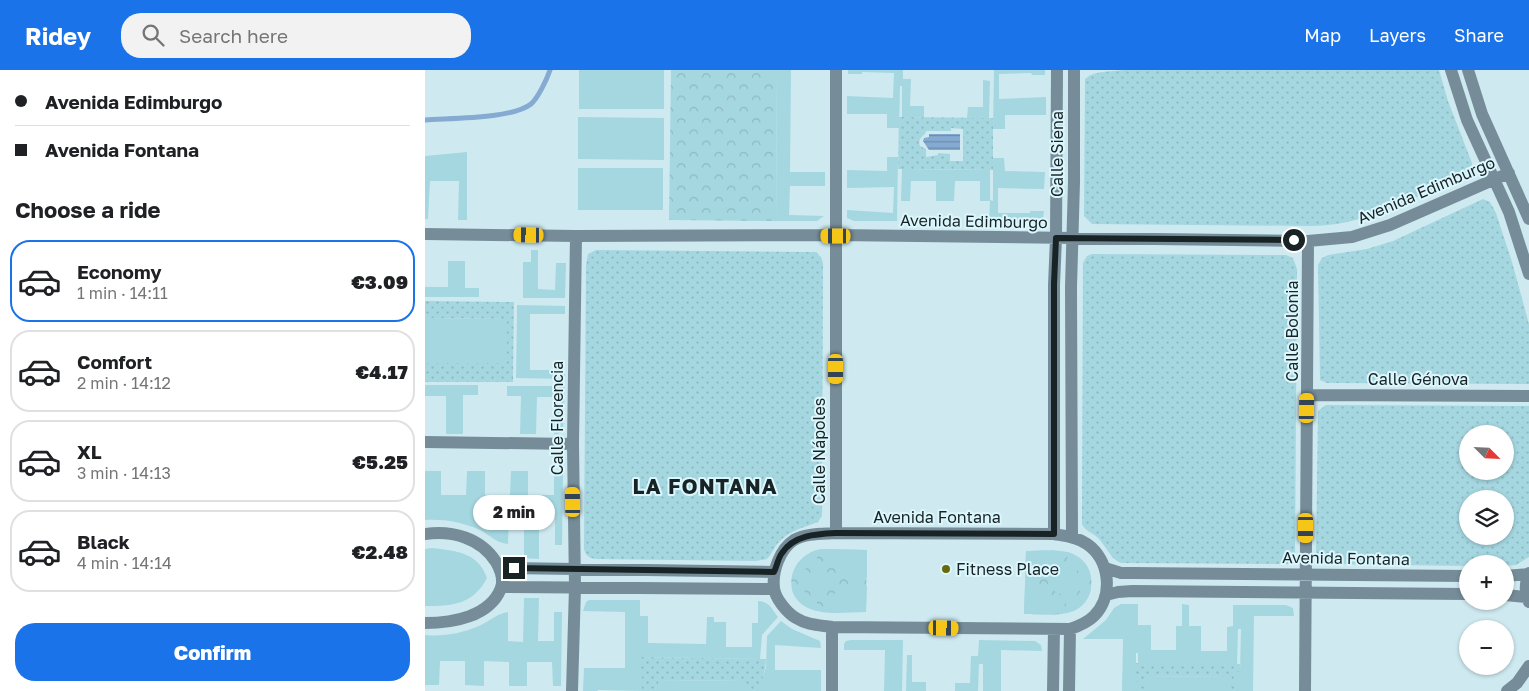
<!DOCTYPE html>
<meta charset="utf-8">
<style>
body{margin:0;font-family:"Golos Text",sans-serif;background:#f2f2f2;color:#202124;height:100vh;display:flex;flex-direction:column;font-size:19px;white-space:nowrap}
*{box-sizing:border-box;margin:0}
p{font-size:16px;color:#757577}
.icon{flex:none;width:28px;height:28px;fill:none;stroke:currentColor;stroke-width:2;stroke-linecap:round;stroke-linejoin:round}
.map{position:relative;flex:1;overflow:hidden}
.side{display:flex;flex-direction:column;background:#fff;width:425px}
.side>*{flex:none}
.hud{display:grid;align-content:center;height:110px;padding:0 15px;background:#fff}
.needle{width:32px;rotate:114deg}
.tools{position:absolute;left:1034px;top:355px;display:grid;gap:10px}
.tools a{display:grid;place-items:center;width:55px;height:55px;border-radius:50%;background:#fff;box-shadow:0 1px 4px #0004;font-size:25px}
.end{position:absolute;width:22px;height:22px;margin:-11px;border:6px solid #182325;background:#fff;box-shadow:0 0 0 2px #fff}
.from{border-radius:50%}
.bubble{position:absolute;height:35px;border-radius:18px;background:#fff;box-shadow:0 1px 4px #0004;font-size:16px;font-weight:800;line-height:35px;text-align:center}
.car{position:absolute;width:15px;height:30px;margin:-15px -8px;border-radius:6px;box-shadow:0 0 4px 1px #0007;background:linear-gradient(#f5c518 24%,#345 0 40%,#f5c518 0 76%,#345 0 86%,#f5c518 0)}
.hud b{display:flex;align-items:center;gap:18px;height:48px;font-size:19px}
.hud b+b{border-top:1px solid #e0e0e0}
.hud i{width:12px;height:12px;background:#202124}
ul{padding:0;list-style:none}
li{display:flex;align-items:center;gap:15px;height:82px;margin:0 10px 8px;padding:0 5px;border:2px solid #e0e0e0;border-radius:20px}
li div{flex:1}
li b{display:block;font-size:19px}
li em{font-style:normal;font-weight:800}
li.selected{border-color:#1a73e8}
li>.icon{width:45px;height:45px;stroke-width:1.5}
h2{padding:0 15px;font-size:22px;line-height:60px}
.action{display:flex;gap:10px;margin-top:auto;padding:10px 15px}
.action a{flex:1;height:58px;border-radius:20px;background:#1a73e8;color:#fff;font-size:20px;font-weight:800;line-height:58px;text-align:center}
header{display:flex;align-items:center;gap:30px;box-sizing:border-box;height:70px;padding:0 25px;background:#1a73e8;color:#fff}
header strong{font-size:24px}
nav{display:flex;gap:28px;margin-inline-start:auto;font-size:18px}
.search{width:350px;height:45px;background:#f2f2f2;display:flex;align-items:center;gap:12px;box-sizing:border-box;padding:0 18px;border-radius:20px;color:#757577;font-size:19px}
main{display:flex;flex:1;min-height:0}
.map>svg:first-child{display:block}
</style>
<header>
<strong>Ridey</strong>
<div class="search"><svg class="icon" aria-label="search" viewBox="0 0 24 24"><circle cx="10" cy="10" r="6"/><path d="M15 15l6 6"/></svg>Search here</div>
<nav><a>Map</a><a>Layers</a><a>Share</a></nav>
</header>
<main>
<section class="side">
<div class="hud">
<b><i class="from"></i>Avenida Edimburgo</b>
<b><i></i>Avenida Fontana</b>
</div>
<h2>Choose a ride</h2>
<ul>
<li class="selected"><svg class="icon" aria-label="car" viewBox="0 0 24 24"><path d="M5 17H2v-5l4-1 3-4h7l3 4 3 1v5h-3M9 17h6M6 11h13"/><circle cx="7" cy="17" r="2"/><circle cx="17" cy="17" r="2"/></svg><div><b>Economy</b><p>1 min · 14:11</p></div><em>€3.09</em></li>
<li><svg class="icon" aria-label="car" viewBox="0 0 24 24"><path d="M5 17H2v-5l4-1 3-4h7l3 4 3 1v5h-3M9 17h6M6 11h13"/><circle cx="7" cy="17" r="2"/><circle cx="17" cy="17" r="2"/></svg><div><b>Comfort</b><p>2 min · 14:12</p></div><em>€4.17</em></li>
<li><svg class="icon" aria-label="car" viewBox="0 0 24 24"><path d="M5 17H2v-5l4-1 3-4h7l3 4 3 1v5h-3M9 17h6M6 11h13"/><circle cx="7" cy="17" r="2"/><circle cx="17" cy="17" r="2"/></svg><div><b>XL</b><p>3 min · 14:13</p></div><em>€5.25</em></li>
<li><svg class="icon" aria-label="car" viewBox="0 0 24 24"><path d="M5 17H2v-5l4-1 3-4h7l3 4 3 1v5h-3M9 17h6M6 11h13"/><circle cx="7" cy="17" r="2"/><circle cx="17" cy="17" r="2"/></svg><div><b>Black</b><p>4 min · 14:14</p></div><em>€2.48</em></li>
</ul>
<div class="action"><a>Confirm</a></div>
</section>
<div class="map">
<svg width="1104" height="621" viewBox="0 0 1104 621">
<defs>
<pattern id="grass-dots" width="8" height="8" patternUnits="userSpaceOnUse" patternTransform="scale(1.25)"><rect width="8" height="8" fill="#a5d7e1"/><path d="M2 2h.1M6 6h.1" fill="none" stroke="#8db8c1" stroke-width="1.8" stroke-linecap="round"/></pattern>
<pattern id="park-crowns" width="20" height="18" patternUnits="userSpaceOnUse" patternTransform="scale(1.25)"><rect width="20" height="18" fill="#a5d7e1"/><path d="M2 6a3 3 0 1 1 6 0M12 15a3 3 0 1 1 6 0" fill="none" stroke="#8db8c1"/></pattern>
<pattern id="water-rules" width="6" height="5" patternUnits="userSpaceOnUse" patternTransform="scale(1.25)"><rect width="6" height="5" fill="#85abd3"/><path d="M0 2.5h6" fill="none" stroke="#6c8bab"/></pattern>
</defs>
<rect width="100%" height="100%" fill="#ceeaf0"/>
<path fill="url(#grass-dots)" fill-rule="evenodd" d="M699 0H1014L1023 31 1047 93C1047 99 1044 101 1039 104 990 128 943 155 887 156L667 154 659 146 660 9C670 0 686 2 699 0Z
M474 47 568 48V100L473 99ZM526 58 538 59V91H525V84L513 83V85L501 87V79L495 76C493 70 496 67 500 64L501 61H526Z
M1058 129 1065 132 1071 143 1087 192 1104 254V314L902 313 895 310 893 195 897 188 903 185 942 179 968 171Z
M171 180 385 182H391L396 187 398 193 397 446 393 452C378 458 365 460 354 472 349 477 347 484 342 489L331 491 171 489C164 488 161 486 159 479L161 195 163 184Z
M667 184 861 185 868 188 872 199 870 483 869 487 863 494 696 493C685 489 681 475 672 467 666 462 660 461 657 454L658 193 662 186Z
M0 231 89 232 88 312H0V293H82V249L0 248Z
M901 335 1104 336V487L1091 495 1080 496V494H1042V496L903 494C896 493 892 489 891 481L893 341ZM1042 364H1080V401H1042ZM1042 429H1080V466H1042Z
M214 587 341 589C341 600 336 610 336 621H321L320 611 233 610V621H217V608L214 607Z
M711 593 815 594V602L811 603V621H806V607L719 606V621H714V612H711Z"/>
<path fill="url(#park-crowns)" d="M246 0H352L351 151 244 150Z
M396 479 442 480 441 542C423 542 400 546 383 538 353 524 367 484 396 479Z
M601 481C616 481 636 478 650 485 673 496 671 531 649 541 634 547 615 544 599 544Z"/>
<path fill="#a5d7e1" d="M154 0H239V39H154Z
M352 0H366L365 102H400V116H365L364 145 399 146 392 151H351Z
M423 0H478V9H486L485 36H499V47H477V16H475L474 58H462V44H422V26L468 28 469 3 437 2V4H423Z
M569 0H620V5H607L606 3 574 4V29L621 27V45H580V59H568Z
M558 10 565 11 564 48H542L543 37H558Z
M153 47 239 48V90L153 89Z
M42 82V150H33L34 111H5L3 149H0V86Z
M462 87H473L472 151H429L422 148V140L468 143 469 117 422 118V100L462 101Z
M568 88H579L580 101 620 102 619 119 573 118V143H605V141H619L618 149 612 153H564L565 131H555V111H530L529 131H511V111H486L485 131H476L477 99 565 100V130L568 131Z
M153 98H238V140H153Z
M106 180H113V219L130 220 131 193H141L140 228H98V192H106Z
M23 191H40V218H54V227H0V217H23Z
M92 235 140 236V244H105V300H140V309L91 308Z
M0 248 82 249V293H0Z
M0 315H53V325H38V364H21V326H0Z
M82 316H140L138 361 133 364H129V327H112L111 364H95L96 326H82Z
M0 401H16V425H41L42 401H60V425H85L86 401H103V425H129V401H138L137 475H130V446H114V489L99 488V445H84L83 474C71 473 65 465 55 460 37 452 19 449 0 450Z
M7 478C31 481 53 482 62 508 48 535 27 536 0 536V479Z
M400 479 442 480V507H415L409 496 400 492Z
M392 480V492L382 497 377 506H367C370 493 379 484 392 480Z
M601 481H634V494L625 497 619 508H600Z
M643 482C655 487 665 496 666 509H657L652 499 642 494Z
M385 511a11 11 0 1 1 22 0a11 11 0 1 1-22 0Z
M626 513a11 11 0 1 1 22 0a11 11 0 1 1-22 0Z
M367 515H376L382 525 392 530V541C379 537 368 530 367 515Z
M415 515 442 516 441 542H400V530L412 522Z
M600 517H618L621 524 632 532V544H599Z
M657 518H666C664 533 653 540 640 543L641 532 651 528Z
M99 528H114L113 571H129V542H137L136 616H128L127 592H102V616H84V592L59 591V616L40 615V591H15L14 615H0V565C19 567 37 563 54 556 65 551 71 544 83 542V571L98 572Z
M164 530H215V546H223V573L281 574 282 547H289V552H301V577H327V553H333V531C344 531 347 539 353 547L337 565 335 589 214 587V607H217V621L173 620 172 621H158L159 598H200V542L158 541 161 532Z
M696 534H713V555H726V580H751V556H757V534L764 535V556H776V581H802V557L808 556V535H861L868 538 869 546H829L828 621H811V602H815L816 559H813L812 595 713 594V583H711V612H714V621H697L698 569H658L681 550 689 538Z
M356 551 367 559 395 571 396 578 350 575V600H396V621H336V613L341 597 342 566Z
M426 570H478L477 621H459L460 580H419V574L421 571Z
M554 570 610 571 616 575 617 581 576 580V621H558V594H554L553 621H530V613H545L546 586H553Z
M482 585H487V612H501V621H481Z
M719 606 807 607 806 621H719Z
M233 610 321 611V621H233Z"/>
<path fill="url(#water-rules)" d="M504 64H535V80H504L498 71 499 68 504 67Z"/>
<g fill="none" stroke-linecap="round" stroke-linejoin="round">
<path stroke="#85abd3" stroke-width="5" d="M0 50C25 48 87 49 106 34 113 28 122 9 125 0"/>
<path stroke="#768d99" stroke-width="12" d="M1026 0 1042 50 1084 142 1104 204
M1043 0 1057 44 1104 149
M0 164 151 166 411 165 883 171 927 167 965 155 1084 103
M882 325 1104 326
M0 372 148 374
M411 463 629 464C640 466 652 467 662 474 685 490 689 526 669 546 662 553 654 556 645 559L407 557C394 555 382 555 371 548 362 543 350 528 349 518 347 501 355 479 369 470 381 463 398 464 411 463Z
M411 463V0
M0 464C27 460 56 468 71 492 75 499 79 509 76 518 65 547 27 553 0 553
M629 464V215L631 168 632 0
M647 467 646 217 649 112V0
M75 498 349 502
M680 498 696 503H707L1042 506
M1104 503C1100 513 1099 522 1104 532
M1080 506 1103 504
M76 517 348 519
M681 525 693 522 707 521 1042 524
M1080 525 1101 527
M147 621 150 517 148 374 151 166
M407 621V557
M628 621 629 559
M644 621 645 559
M880 621 883 171
M1082 621 1092 613 1104 596"/>
</g>
<g fill="none" stroke-linecap="round" stroke-linejoin="round">
<path stroke="#182325" stroke-width="6" d="M89 498 349 502C352 496 353 488 357 483 369 465 391 464 411 463L629 464V214L631 168 869 170"/>
</g>
<circle fill="#666a0c" stroke="#dbf7fd" stroke-width="2" cx="521" cy="499" r="5"/>
<g text-anchor="middle" stroke-width="4" stroke-linejoin="round" paint-order="stroke">
<g font-size="16" fill="#182325" stroke="#dbf7fd">
<text transform="translate(632 84) rotate(-90)" y="6">Calle Siena</text>
<text transform="translate(1001 120) rotate(-23)" y="6">Avenida Edimburgo</text>
<text transform="translate(549 151) rotate(1)" y="6">Avenida Edimburgo</text>
<text transform="translate(867 261) rotate(-90)" y="6">Calle Bolonia</text>
<text x="993" y="315">Calle Génova</text>
<text transform="translate(132 348) rotate(-90)" y="6">Calle Florencia</text>
<text transform="translate(394 381) rotate(-90)" y="6">Calle Nápoles</text>
<text x="512" y="453">Avenida Fontana</text>
<text transform="translate(921 488) rotate(1)" y="6">Avenida Fontana</text>
</g>
<g font-size="16" fill="#182325" stroke="#dbf7fd" text-anchor="start">
<text x="531" y="505">Fitness Place</text>
</g>
<g font-size="21" font-weight="bold" letter-spacing="1" fill="#182325" stroke="#dbf7fd">
<text x="280" y="424">LA FONTANA</text>
</g>
</g>
</svg>
<div class="tools">
<a><svg class="needle" viewBox="-14 -14 28 28"><path d="M0-13l5 13h-10z" fill="#e53935"/><path d="M0 13l5-13h-10z" fill="#757577"/></svg></a>
<a><svg class="icon" aria-label="layers" viewBox="0 0 24 24"><path d="M12 4l9 5-9 5-9-5zM3 14l9 5 9-5"/></svg></a>
<a>+</a>
<a>−</a>
</div>
<i class="end from" style="left:869px;top:170px"></i>
<i class="end" style="left:89px;top:498px"></i>
<div class="bubble" style="left:48px;top:425px;width:82px">2 min</div>
<i class="car" style="left:104px;top:165px;rotate:271deg"></i>
<i class="car" style="left:411px;top:166px;rotate:270deg"></i>
<i class="car" style="left:411px;top:299px;rotate:180deg"></i>
<i class="car" style="left:882px;top:338px;rotate:1deg"></i>
<i class="car" style="left:148px;top:432px;rotate:359deg"></i>
<i class="car" style="left:881px;top:458px;rotate:180deg"></i>
<i class="car" style="left:519px;top:558px;rotate:91deg"></i>
</div>
</main>
